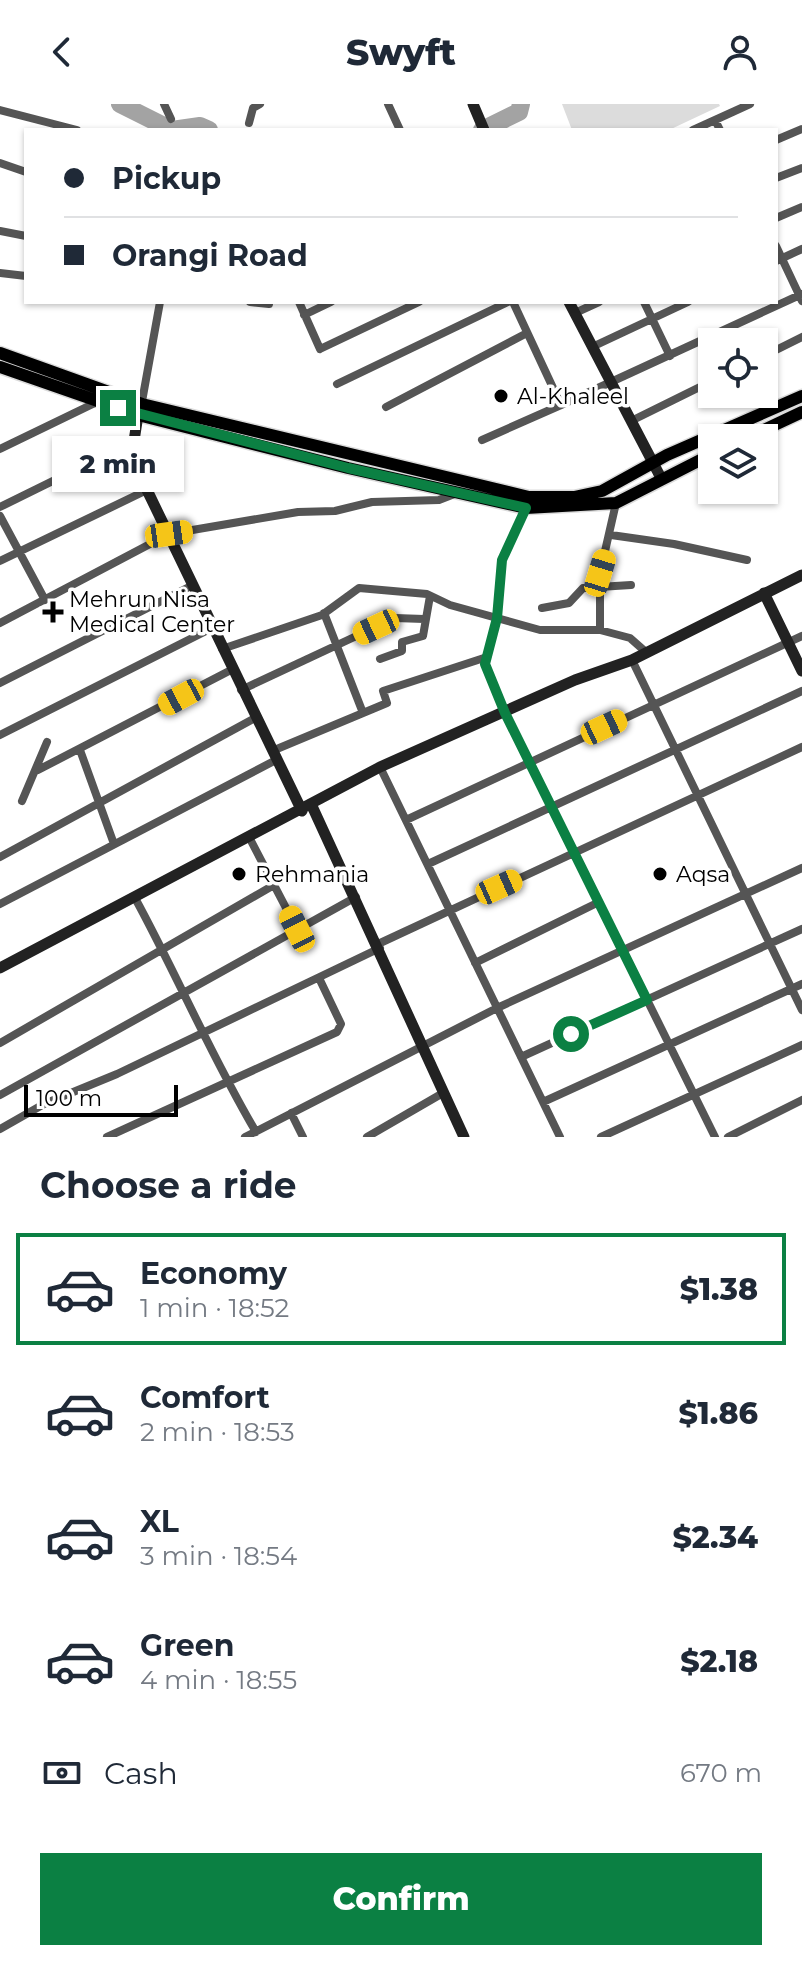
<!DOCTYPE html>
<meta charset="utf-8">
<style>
body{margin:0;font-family:Montserrat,sans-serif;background:#f6f6f7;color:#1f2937;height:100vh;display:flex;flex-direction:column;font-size:30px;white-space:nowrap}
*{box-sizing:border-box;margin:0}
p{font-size:26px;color:#747a83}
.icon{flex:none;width:44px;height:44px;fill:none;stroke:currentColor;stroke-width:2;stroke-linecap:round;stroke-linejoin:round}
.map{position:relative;height:1033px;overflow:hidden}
.side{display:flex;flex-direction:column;background:#fff;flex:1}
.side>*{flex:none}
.hud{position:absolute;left:24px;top:24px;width:754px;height:176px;border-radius:0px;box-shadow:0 2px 6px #0004;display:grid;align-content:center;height:176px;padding:0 40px;background:#fff}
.fabs{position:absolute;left:698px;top:224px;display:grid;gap:16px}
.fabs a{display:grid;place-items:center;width:80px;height:80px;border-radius:0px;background:#fff;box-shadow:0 2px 6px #0004;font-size:40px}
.scale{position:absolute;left:24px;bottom:20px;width:154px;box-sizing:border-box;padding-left:8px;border:4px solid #000;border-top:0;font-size:22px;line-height:28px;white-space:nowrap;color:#000;-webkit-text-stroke:6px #fff;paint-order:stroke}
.end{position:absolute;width:36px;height:36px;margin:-18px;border:10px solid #0b8043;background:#fff;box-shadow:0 0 0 4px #fff}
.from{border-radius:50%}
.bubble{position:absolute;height:56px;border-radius:0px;background:#fff;box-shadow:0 2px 6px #0004;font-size:26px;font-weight:800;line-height:56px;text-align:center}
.car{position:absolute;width:24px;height:48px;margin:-24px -12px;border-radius:10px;box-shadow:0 0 6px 2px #0007;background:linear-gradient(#f5c518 24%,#345 0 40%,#f5c518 0 76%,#345 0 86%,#f5c518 0)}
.hud b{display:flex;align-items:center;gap:28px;height:76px;font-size:30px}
.hud b+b{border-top:2px solid #e0e1e3}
.hud i{width:20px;height:20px;background:#1f2937}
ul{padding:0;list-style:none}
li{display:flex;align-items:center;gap:24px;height:112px;margin:0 16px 12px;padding:0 24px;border:4px solid transparent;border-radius:0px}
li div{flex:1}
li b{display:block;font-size:30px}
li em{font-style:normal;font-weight:800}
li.on{border-color:#0b8043}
li>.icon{width:72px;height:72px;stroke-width:1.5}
h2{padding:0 40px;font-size:36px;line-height:96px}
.pay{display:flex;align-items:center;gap:20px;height:88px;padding:0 40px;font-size:30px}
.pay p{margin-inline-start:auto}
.button{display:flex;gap:16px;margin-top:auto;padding:16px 40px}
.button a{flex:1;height:92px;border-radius:0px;background:#0b8043;color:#fff;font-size:32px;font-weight:800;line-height:92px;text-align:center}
header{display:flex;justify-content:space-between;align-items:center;height:104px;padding:0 40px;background:#fff;font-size:36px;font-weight:800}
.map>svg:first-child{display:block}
</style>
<header><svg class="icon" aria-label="back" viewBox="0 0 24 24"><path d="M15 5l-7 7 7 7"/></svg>Swyft<svg class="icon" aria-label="person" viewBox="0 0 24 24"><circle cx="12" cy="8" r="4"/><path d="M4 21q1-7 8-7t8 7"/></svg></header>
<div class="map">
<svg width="802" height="1033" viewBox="0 0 802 1033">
<rect width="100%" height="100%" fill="#fff"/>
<path fill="#dcdcdc" d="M562 0H719L720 2 669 26H572Z"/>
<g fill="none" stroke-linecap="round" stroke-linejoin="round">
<path stroke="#a3a3a3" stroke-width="18" d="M120 0 172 26 200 22 209 26
M482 26 519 8 521 0"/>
<defs>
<path id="primary" d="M0 249 142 300 529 393H574L602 387 667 351 802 292
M0 263 138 311 348 364 526 404 616 399 712 350
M747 334 802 308"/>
</defs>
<use href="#primary" stroke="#dbdbdb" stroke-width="15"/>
<path stroke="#555" stroke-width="8" d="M164 0 171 15
M388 0 400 26
M0 6 77 26
M715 16 750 0
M249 19 253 4 260 0
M693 26 715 16 720 26
M776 36 802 25
M0 59 26 68
M776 74 802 64
M776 114 802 103
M0 127 26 132
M776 142 802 197
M776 157 802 145
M0 169 26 172
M250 198 269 200
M299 198 320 245 419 198
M513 198 561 301 802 190
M644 198 670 252
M575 209 599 198
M304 211 331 198
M592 243 688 198
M764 252 802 233
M337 280 508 198
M141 303 160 198
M386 303 527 229
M631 317 712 277
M482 336 561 301
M0 345 99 297
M0 403 134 337
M526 404 502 456 497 514 485 560 505 609 715 1033
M0 412 45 496
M611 431 674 440 747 456
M0 457 147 386
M542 504 569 499 583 484 631 481
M324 509 363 609
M0 519 169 430 298 408 335 407 372 398 439 396 457 389
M600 526V469L616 399
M222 545 322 511 359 484 427 490 450 501 540 526H600L630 534 647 549
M380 555 402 547V538L423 532 430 492
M632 556 802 906
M0 579 193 481
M241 586 395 514 424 515
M0 631 212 524
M80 646 114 740
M272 647 387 599 383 587 487 553
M380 663 560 1033
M38 666 231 566
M22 697 47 638
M406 716 802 532
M249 733 297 825
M0 753 255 614
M428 760 802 587
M135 794C177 871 211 952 256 1028
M0 800 276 656
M378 840 802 643
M475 859 599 798
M0 939 274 781
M521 953 802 825
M0 991 356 793
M543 998 802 880
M291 1009 303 1033
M0 1025 44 1000 117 970 380 844
M107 1033 337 928 341 920 319 874
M245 1033 497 904 802 764
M367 1033 443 989
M601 1033 802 941
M728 1033 802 996"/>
<path stroke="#222" stroke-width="11" d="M473 0 484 26
M569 198 661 374
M138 311 134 337 147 386 302 707
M764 489 802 567
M312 702 464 1033
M0 864 380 663 575 576 632 556 802 471"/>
<use href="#primary" stroke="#000" stroke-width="12"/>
</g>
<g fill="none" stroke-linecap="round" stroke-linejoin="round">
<path stroke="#0b8043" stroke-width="10" d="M118 304 348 364 526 404 502 456 497 514 485 560 505 609 647 896 571 930"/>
</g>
<g fill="#000" stroke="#fff" stroke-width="3">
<circle cx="501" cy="292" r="8"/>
<path d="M49 496h8v8h8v8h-8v8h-8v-8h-8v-8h8z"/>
<circle cx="239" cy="770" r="8"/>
<circle cx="660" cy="770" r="8"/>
</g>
<g text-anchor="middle" stroke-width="7" stroke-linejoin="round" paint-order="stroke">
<g font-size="22" fill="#000" stroke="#fff" text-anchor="start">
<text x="517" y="300">Al-Khaleel</text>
<text x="69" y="503">Mehrun Nisa<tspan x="69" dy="25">Medical Center</tspan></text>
<text x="255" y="778">Rehmania</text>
<text x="676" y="778">Aqsa</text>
</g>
</g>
</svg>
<div class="fabs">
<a><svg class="icon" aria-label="locate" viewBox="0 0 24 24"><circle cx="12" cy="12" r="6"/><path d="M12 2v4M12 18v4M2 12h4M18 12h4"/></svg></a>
<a><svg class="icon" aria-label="layers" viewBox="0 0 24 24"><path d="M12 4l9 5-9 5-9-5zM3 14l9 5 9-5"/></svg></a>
</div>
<div class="scale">100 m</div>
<i class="end from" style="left:571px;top:930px"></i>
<i class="end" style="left:118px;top:304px"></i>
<div class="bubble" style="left:52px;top:332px;width:132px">2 min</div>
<i class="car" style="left:169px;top:430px;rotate:82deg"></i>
<i class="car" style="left:600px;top:469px;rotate:17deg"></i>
<i class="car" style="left:376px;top:523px;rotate:245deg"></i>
<i class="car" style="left:181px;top:593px;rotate:242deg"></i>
<i class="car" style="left:604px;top:623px;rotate:65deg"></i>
<i class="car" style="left:499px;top:783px;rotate:66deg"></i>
<i class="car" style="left:297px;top:825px;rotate:333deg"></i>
<div class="hud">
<b><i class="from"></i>Pickup</b>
<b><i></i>Orangi Road</b>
</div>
</div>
<section class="side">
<h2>Choose a ride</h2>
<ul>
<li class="on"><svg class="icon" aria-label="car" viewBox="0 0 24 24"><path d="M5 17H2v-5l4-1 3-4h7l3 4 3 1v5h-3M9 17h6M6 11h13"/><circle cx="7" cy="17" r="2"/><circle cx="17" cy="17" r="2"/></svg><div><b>Economy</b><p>1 min · 18:52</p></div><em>$1.38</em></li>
<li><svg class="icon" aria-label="car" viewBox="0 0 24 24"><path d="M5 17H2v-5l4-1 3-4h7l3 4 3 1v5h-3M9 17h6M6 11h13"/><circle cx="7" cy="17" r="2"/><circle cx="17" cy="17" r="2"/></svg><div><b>Comfort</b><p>2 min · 18:53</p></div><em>$1.86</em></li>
<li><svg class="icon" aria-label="car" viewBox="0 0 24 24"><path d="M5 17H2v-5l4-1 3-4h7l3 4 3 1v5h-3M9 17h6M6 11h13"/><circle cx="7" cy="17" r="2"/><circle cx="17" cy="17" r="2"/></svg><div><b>XL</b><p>3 min · 18:54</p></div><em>$2.34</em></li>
<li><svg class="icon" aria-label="car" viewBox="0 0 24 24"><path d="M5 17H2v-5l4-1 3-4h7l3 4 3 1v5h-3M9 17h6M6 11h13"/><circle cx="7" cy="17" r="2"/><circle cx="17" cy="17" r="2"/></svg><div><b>Green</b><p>4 min · 18:55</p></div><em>$2.18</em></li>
</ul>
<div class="pay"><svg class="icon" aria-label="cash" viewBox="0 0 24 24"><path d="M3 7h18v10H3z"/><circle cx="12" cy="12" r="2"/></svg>Cash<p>670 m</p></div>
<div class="button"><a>Confirm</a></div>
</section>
